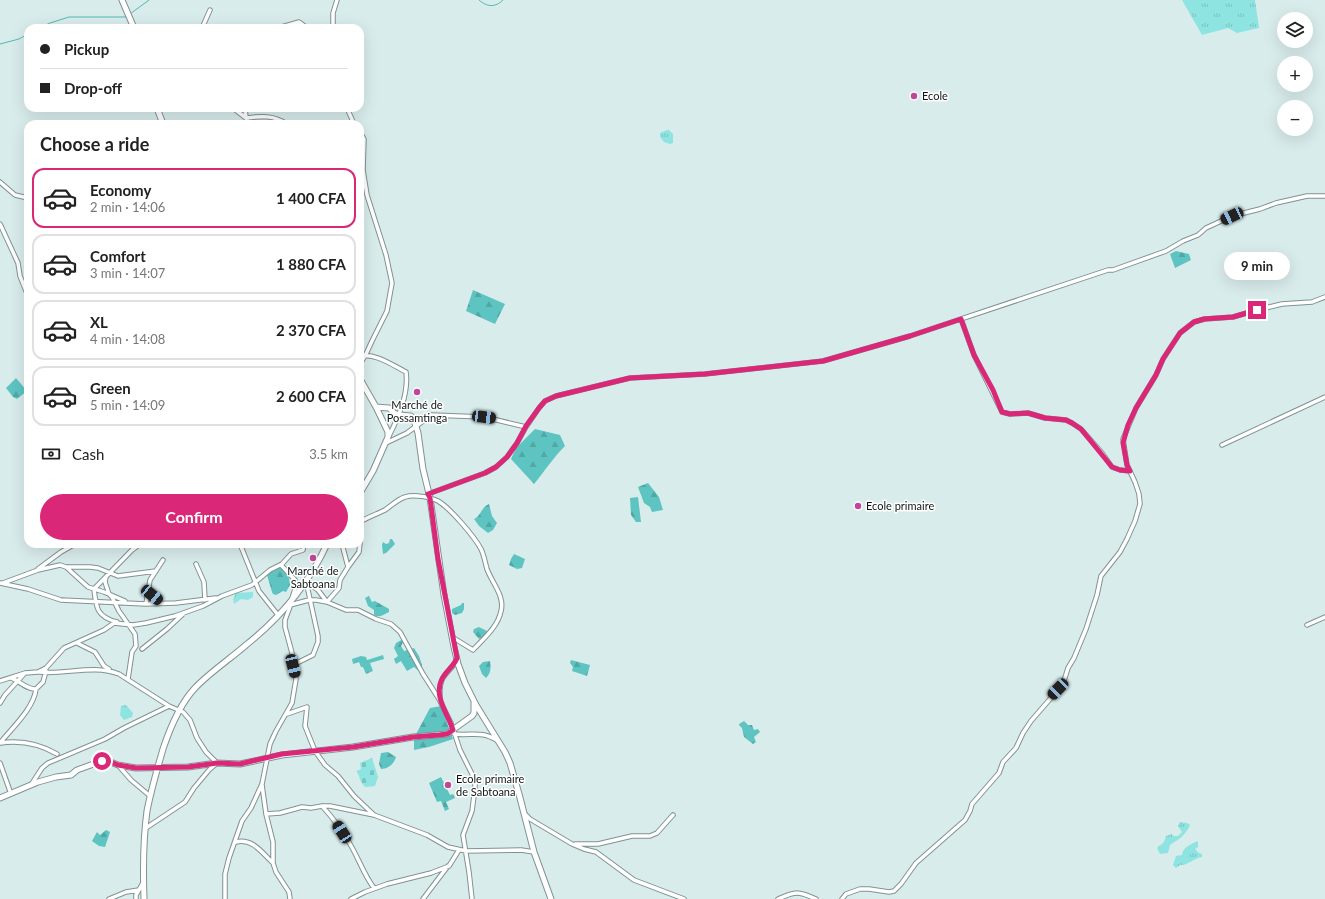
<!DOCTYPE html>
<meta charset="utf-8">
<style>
body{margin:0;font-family:Lato,sans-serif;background:#f6f6f6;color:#222;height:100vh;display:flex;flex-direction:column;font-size:15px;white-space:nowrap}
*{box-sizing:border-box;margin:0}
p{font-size:13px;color:#767676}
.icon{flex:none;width:22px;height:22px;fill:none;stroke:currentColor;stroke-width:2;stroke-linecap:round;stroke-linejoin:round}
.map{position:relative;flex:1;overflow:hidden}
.details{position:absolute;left:24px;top:120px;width:340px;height:428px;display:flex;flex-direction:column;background:#fff;border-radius:12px;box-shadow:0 4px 16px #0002}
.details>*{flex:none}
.top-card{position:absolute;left:24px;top:24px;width:340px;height:88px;border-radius:12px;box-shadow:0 4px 16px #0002;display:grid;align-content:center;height:88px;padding:0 16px;background:#fff}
.buttons{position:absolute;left:1277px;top:12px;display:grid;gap:8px}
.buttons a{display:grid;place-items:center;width:36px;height:36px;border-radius:50%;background:#fff;box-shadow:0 4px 16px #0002;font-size:20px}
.end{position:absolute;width:18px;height:18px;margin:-9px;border:5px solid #db2777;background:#fff;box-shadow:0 0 0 2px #fff}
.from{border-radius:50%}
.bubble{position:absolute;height:28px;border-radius:14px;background:#fff;box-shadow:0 4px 16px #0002;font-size:13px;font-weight:700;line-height:28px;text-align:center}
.car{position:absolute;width:12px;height:24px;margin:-12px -6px;border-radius:5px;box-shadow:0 0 3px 1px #0007;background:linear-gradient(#222 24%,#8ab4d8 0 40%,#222 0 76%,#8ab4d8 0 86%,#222 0)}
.top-card b{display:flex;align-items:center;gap:14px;height:38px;font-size:15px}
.top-card b+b{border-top:1px solid #e0e0e0}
.top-card i{width:10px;height:10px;background:#222}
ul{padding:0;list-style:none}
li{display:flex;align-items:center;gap:12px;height:60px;margin:0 8px 6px;padding:0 8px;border:2px solid #e0e0e0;border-radius:12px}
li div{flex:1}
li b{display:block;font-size:15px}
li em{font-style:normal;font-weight:700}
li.active{border-color:#db2777}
li>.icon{width:36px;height:36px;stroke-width:1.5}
h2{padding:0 16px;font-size:18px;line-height:48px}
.pay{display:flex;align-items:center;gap:10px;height:44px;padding:0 16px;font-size:15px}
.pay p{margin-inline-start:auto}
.action{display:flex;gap:8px;margin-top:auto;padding:8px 16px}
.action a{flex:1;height:46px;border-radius:24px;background:#db2777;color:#fff;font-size:16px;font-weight:700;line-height:46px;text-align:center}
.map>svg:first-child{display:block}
</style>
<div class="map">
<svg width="1325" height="899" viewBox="0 0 1325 899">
<defs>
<pattern id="grass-tufts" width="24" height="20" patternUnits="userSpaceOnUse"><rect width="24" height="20" fill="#8ee4e1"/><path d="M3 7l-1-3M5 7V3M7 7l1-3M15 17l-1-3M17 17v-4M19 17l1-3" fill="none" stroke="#79c3c0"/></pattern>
<pattern id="forest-firs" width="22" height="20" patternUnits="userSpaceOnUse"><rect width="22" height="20" fill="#5dc4c1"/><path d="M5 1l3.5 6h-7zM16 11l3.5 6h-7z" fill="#50a8a5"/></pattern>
<pattern id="cemetery-stones" width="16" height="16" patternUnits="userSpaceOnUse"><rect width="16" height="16" fill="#8ee4e1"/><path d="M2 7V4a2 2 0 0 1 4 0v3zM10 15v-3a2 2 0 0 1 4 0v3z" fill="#79c3c0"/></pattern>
</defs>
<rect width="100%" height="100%" fill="#d8eceb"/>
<path fill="url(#grass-tufts)" d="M1182 0H1255L1259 28 1237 33 1228 28 1202 35Z
M667 130H669L673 134V143L670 144 664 142 660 137V133Z
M253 592V597L248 600 241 599 234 604 233 599 236 593Z
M126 705 133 713 132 717 124 720 120 715 121 706Z
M1180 822 1187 823 1190 825C1185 836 1179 839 1170 845L1168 853 1160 854 1157 848 1164 842 1166 836 1172 834 1173 836H1178L1182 832 1178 826Z
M1198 841V847L1195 849 1199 853 1202 854V857C1194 858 1187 866 1180 865L1176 868 1173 865 1176 856 1182 855C1183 847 1191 844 1198 841Z"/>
<path fill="url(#forest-firs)" d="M1176 251 1189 254 1191 260 1175 268 1170 254Z
M473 290 505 304 495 324 466 311Z
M16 378 27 391 17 399 13 397 6 388Z
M535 429 560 435 565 446C553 458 544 472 534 484L511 459 516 448Z
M648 483 659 497 663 510 652 512 650 507 644 503 638 487Z
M638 497 641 522H636L631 515 630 498Z
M489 504 492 516 497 523 493 530 488 533 479 526 474 519C482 515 481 507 489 504Z
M390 539H392L395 544 386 553 383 554 382 545 383 542 386 544 389 543Z
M514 554 525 559 522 568 517 569 509 565 511 559Z
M278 567C288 568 289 577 290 585L286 592 283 591 276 595 273 594 272 592 267 575 271 570Z
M369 596 372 602 375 601 389 609V612C383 615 379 618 374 615V610L368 606 365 598Z
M462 603H464V609L462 613 455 615 452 613V609L461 605Z
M479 627 487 631 484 637 479 639 473 632 474 629Z
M403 639 404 641 401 646 404 651 414 648 419 656 422 665 420 672 414 667 407 671 401 661 396 664 394 659 398 656 394 648 396 643Z
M383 655 384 659 370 663 373 671 366 674 363 667H361L359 662 353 664 352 659 361 656 366 657 367 660Z
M571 660 590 665 587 676 572 671 573 667 570 663Z
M490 661C491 668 491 673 486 678L482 674 479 666 483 662Z
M441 706 453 739 429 747 414 750V738L430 708Z
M744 721 748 725H752L754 730 758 729 760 732 754 737 756 742 753 744 744 737 742 728 739 725V724Z
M388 752 396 757C394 764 388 769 381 769L379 764 381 753Z
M441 777 450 795 453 794 455 798 446 802 449 809 445 811 441 801 437 802 429 783Z
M106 830 110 832 105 847 99 846 92 841 97 832 100 835Z"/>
<path fill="url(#cemetery-stones)" d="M372 758 378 777 375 786 365 787 361 782 357 771 361 769 360 763Z"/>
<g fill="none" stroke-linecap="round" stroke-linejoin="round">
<path stroke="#51b9b6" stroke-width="1" d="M479 0C487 7 495 8 503 0
M130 14 149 0
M39 28 50 23 69 17H126
M0 44 19 39 28 34"/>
<defs>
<path id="street" d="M202 28 210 10
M278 28 299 22 307 28
M333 28V13L337 0
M233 108 246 118C261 116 274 115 287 124
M245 108 246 118 249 124
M347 108 354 124
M360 132 364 139 363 170 367 195 386 255 392 283 387 311 372 341 366 354 360 364
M0 182 15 195 28 198
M0 224 18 263 20 276 28 296
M961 319 974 355 1002 412 1010 414 1028 413 1045 418 1066 420 1072 423 1081 429 1102 453 1112 467 1120 470 1130 471
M360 356C376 353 392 365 406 372 409 394 398 418 389 436
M386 443 407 433 431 415 484 417 526 427
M1222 445 1325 397
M428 494 485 473 496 467 507 457 517 443 526 427 539 408 545 401 556 396 630 378 705 374 823 361 910 336 1108 270H1113L1166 251 1183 241 1198 235 1206 228 1232 216 1260 209 1276 203 1307 196H1325
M360 522C368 517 377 514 385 510 391 506 398 499 405 497 414 494 430 497 438 501 450 508 474 536 481 549 484 555 485 562 487 569 492 583 505 596 501 611 498 627 483 639 473 650L452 637
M240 544 259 591 278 615
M196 564 204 582 205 600
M281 565 295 580V589L292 598
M66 567 88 587 104 592 125 601
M348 567 359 552 360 543
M38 569 61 552 75 544
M106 577 105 582 109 594 112 597 119 611 135 634 136 646 132 652 128 679
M306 581 318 590 327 602 339 588 340 580 348 567 342 544
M0 583 28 589 61 600 146 604 176 603 216 598
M3 583 38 570 60 565 66 567H90L98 568 118 576 156 571
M148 593 161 603
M146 604 150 580 163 560
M290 605 309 600H316L327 602 346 610H358L376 619 391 624 400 632 423 674 439 699 451 723 460 750 475 780V788L472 811 463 835 469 872 472 899
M117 622C97 617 96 608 94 589L132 550 140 544
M1307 625 1325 617
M77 643 95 652 104 666 109 669
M142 649 167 629 183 614
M293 665 313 655 318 642V636L306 581
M39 672C65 675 94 664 119 674L169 706 183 712 190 720 197 738 206 752 217 763 209 770 194 788 185 802 146 828
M11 678C20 681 27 690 36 689L43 682 46 671
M0 681 25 673 38 672 46 668 64 648 104 630 114 623 133 625 146 623 175 616 203 606 222 596 252 585 270 570 282 564 291 554 303 550 304 544
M440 698C440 692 439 684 443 678 447 671 454 667 457 659
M0 703 5 695 24 674
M287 714 307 707 305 726 315 751 325 765 338 776 354 796 374 815
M454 734C473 736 481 730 498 741
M0 743C12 728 34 708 36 689
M0 743C20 740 40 744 57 754
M0 763 11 794
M118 765 131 780 150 796
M31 785 42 768 48 763 105 739 124 728 169 706
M262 785 266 814 273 842V863L276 872 289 892 290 899
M322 806C333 818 342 830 350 844 359 859 364 875 374 888
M266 814 280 813 302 807 311 808 322 806H330L374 815 427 835 448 847 466 851 521 850 534 852
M525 814 530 819 572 844 584 849 596 852 634 880 684 899
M236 842C253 838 262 853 273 863
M575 844H598L632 836H650L657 833 673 815
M109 899 126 892 139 890
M136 899V895L143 883
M225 899V874L229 858 242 821 251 808 262 784 270 744 276 731 292 703 296 679 293 666 292 653 285 627V620L291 604
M351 899 365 892 387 884 431 873 449 866 459 850
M423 899 448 866
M778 899C796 891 798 891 816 899
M842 899 846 894 860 889H869L889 892 894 891 901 884 916 863 965 820 970 811 972 804 999 773 1003 762 1016 748 1023 733 1031 721 1063 684 1068 668 1074 658 1086 629 1097 595 1101 576 1120 552 1127 539 1135 521 1140 504 1139 494 1135 482 1127 465 1123 439 1136 408 1156 375 1163 359 1180 333 1194 322 1205 319 1233 317 1257 310 1282 304 1312 302 1325 297"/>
<path id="secondary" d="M122 0 134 28
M157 108 163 124
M360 379 376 407 388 432V437L373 471 360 493
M376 407 389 408 394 413 399 415 411 416 414 420 418 433 423 469 430 498 444 595 454 647 458 664 465 683 476 705 505 752 510 763 519 794 534 852 551 899
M0 798 38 782 56 777 71 775 77 770 102 761H108L118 765 136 768 188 767 217 763 240 764 282 755 353 747 413 737 447 734 472 716 474 713V703
M144 899C143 870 143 840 147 811 151 790 157 770 163 749 170 728 179 705 195 688 209 673 230 659 246 645 280 618 309 583 327 544"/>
</defs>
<use href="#street" stroke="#809392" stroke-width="5.5"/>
<use href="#secondary" stroke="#809392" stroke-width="7"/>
<use href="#street" stroke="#fff" stroke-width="3.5"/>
<use href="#secondary" stroke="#fff" stroke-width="5"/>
</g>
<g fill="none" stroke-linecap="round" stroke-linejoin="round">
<path stroke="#db2777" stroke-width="5" d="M102 761H108L118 765 136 768 188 767 217 763 240 764 282 754 353 747 413 737 439 735 447 734 453 730C448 714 433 696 442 679 446 671 454 666 457 658L438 559 430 498 428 494 485 473 496 467 507 457 517 443 526 426 539 408 545 401 556 396 630 378 705 374 823 361 910 336 961 319 974 355 993 390 1002 412 1010 414 1028 413 1045 418 1066 420 1072 423 1081 429 1112 467 1120 470 1130 471 1127 465 1123 443 1128 425 1136 408 1156 375 1163 359 1180 333 1194 322 1204 319 1233 317 1257 310"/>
</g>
<g fill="#c1479a" stroke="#fff" stroke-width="1.5">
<circle cx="914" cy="96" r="4"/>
<circle cx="417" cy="392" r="4"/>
<circle cx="858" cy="506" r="4"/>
<circle cx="313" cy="558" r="4"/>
<circle cx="448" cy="785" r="4"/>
</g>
<g text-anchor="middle" stroke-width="3" stroke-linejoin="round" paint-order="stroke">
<g font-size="11" fill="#0f1615" stroke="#fff" text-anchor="start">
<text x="922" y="100">Ecole</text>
<text x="417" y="409" text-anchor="middle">Marché de<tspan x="417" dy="13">Possamtinga</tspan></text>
<text x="866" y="510">Ecole primaire</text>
<text x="313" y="575" text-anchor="middle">Marché de<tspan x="313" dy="13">Sabtoana</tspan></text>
<text x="456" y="783">Ecole primaire<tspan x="456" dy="13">de Sabtoana</tspan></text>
</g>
</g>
</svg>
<div class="buttons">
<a><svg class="icon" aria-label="layers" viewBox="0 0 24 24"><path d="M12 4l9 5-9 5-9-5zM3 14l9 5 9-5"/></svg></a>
<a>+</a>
<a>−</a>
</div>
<i class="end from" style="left:102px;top:761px"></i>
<i class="end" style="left:1257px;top:310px"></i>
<div class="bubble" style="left:1224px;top:252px;width:66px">9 min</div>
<i class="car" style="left:1232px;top:216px;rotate:245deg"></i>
<i class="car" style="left:484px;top:417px;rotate:97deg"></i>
<i class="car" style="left:152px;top:595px;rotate:129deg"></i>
<i class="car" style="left:293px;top:666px;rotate:166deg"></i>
<i class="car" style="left:1058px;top:689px;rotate:224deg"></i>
<i class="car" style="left:342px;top:832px;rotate:327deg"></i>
<div class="top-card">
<b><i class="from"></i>Pickup</b>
<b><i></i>Drop-off</b>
</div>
<section class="details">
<h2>Choose a ride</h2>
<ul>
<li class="active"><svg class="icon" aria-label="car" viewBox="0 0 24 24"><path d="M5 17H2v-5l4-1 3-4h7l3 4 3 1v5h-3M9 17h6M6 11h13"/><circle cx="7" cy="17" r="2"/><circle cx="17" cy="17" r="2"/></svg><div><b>Economy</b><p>2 min · 14:06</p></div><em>1 400 CFA</em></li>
<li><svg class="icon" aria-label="car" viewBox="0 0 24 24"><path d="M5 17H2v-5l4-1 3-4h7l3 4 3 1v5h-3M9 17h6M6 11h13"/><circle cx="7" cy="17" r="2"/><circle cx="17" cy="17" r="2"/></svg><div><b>Comfort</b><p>3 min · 14:07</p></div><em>1 880 CFA</em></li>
<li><svg class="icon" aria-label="car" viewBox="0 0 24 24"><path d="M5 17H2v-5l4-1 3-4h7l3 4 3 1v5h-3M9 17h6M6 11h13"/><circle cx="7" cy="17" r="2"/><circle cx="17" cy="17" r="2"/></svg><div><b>XL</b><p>4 min · 14:08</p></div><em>2 370 CFA</em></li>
<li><svg class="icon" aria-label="car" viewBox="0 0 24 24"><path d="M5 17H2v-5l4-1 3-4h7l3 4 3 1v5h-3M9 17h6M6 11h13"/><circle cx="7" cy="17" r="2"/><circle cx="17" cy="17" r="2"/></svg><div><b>Green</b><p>5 min · 14:09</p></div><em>2 600 CFA</em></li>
</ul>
<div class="pay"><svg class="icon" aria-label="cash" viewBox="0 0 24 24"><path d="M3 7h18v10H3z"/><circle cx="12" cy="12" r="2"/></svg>Cash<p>3.5 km</p></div>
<div class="action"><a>Confirm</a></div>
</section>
</div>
